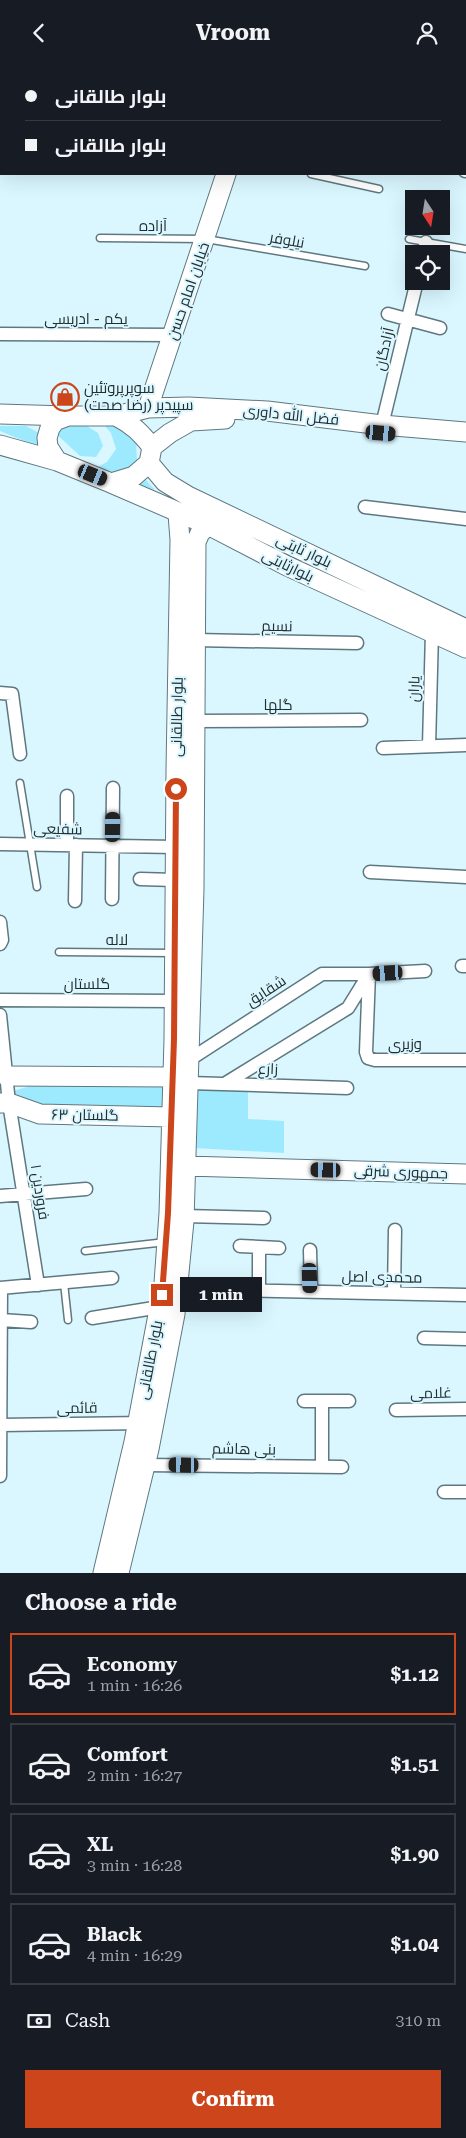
<!DOCTYPE html>
<meta charset="utf-8">
<style>
body{margin:0;font-family:"Roboto Serif",Cairo,serif;background:#20242c;color:#f1f3f6;height:100vh;display:flex;flex-direction:column;font-size:19px;white-space:nowrap}
*{box-sizing:border-box;margin:0}
p{font-size:16px;color:#9ea1a6}
.icon{flex:none;width:28px;height:28px;fill:none;stroke:currentColor;stroke-width:2;stroke-linecap:round;stroke-linejoin:round}
.map{position:relative;height:1508px;overflow:hidden}
.side{display:flex;flex-direction:column;background:#171b24;flex:1}
.side>*{flex:none}
.guide{position:absolute;left:0px;top:0px;width:466px;height:110px;box-shadow:0 5px 20px #0002;display:grid;align-content:center;height:110px;padding:0 25px;background:#171b24}
.needle{width:32px;rotate:168deg}
.fabs{position:absolute;left:405px;top:125px;display:grid;gap:10px}
.fabs a{display:grid;place-items:center;width:45px;height:45px;border-radius:0px;background:#171b24;box-shadow:0 5px 20px #0002;font-size:25px}
.end{position:absolute;width:22px;height:22px;margin:-11px;border:6px solid #cd451a;background:#fff;box-shadow:0 0 0 2px #fff}
.from{border-radius:50%}
.bubble{position:absolute;height:35px;border-radius:0px;background:#171b24;box-shadow:0 5px 20px #0002;font-size:16px;font-weight:700;line-height:35px;text-align:center}
.car{position:absolute;width:15px;height:30px;margin:-15px -8px;border-radius:6px;box-shadow:0 0 4px 1px #0007;background:linear-gradient(#222 24%,#8ab4d8 0 40%,#222 0 76%,#8ab4d8 0 86%,#222 0)}
.guide b{display:flex;align-items:center;gap:18px;height:48px;font-size:19px}
.guide b+b{border-top:1px solid #363941}
.guide i{width:12px;height:12px;background:#f1f3f6}
ul{padding:0;list-style:none}
li{display:flex;align-items:center;gap:15px;height:82px;margin:0 10px 8px;padding:0 15px;border:2px solid #363941;border-radius:0px}
li div{flex:1}
li b{display:block;font-size:19px}
li em{font-style:normal;font-weight:700}
li.current{border-color:#cd451a}
li>.icon{width:45px;height:45px;stroke-width:1.5}
h2{padding:0 25px;font-size:22px;line-height:60px}
.pay{display:flex;align-items:center;gap:12px;height:55px;padding:0 25px;font-size:19px}
.pay p{margin-inline-start:auto}
.cta{display:flex;gap:10px;margin-top:auto;padding:10px 25px}
.cta a{flex:1;height:58px;border-radius:0px;background:#cd451a;color:#fff;font-size:20px;font-weight:700;line-height:58px;text-align:center}
header{display:flex;justify-content:space-between;align-items:center;height:65px;padding:0 25px;background:#171b24;font-size:22px;font-weight:700}
.map>svg:first-child{display:block}
</style>
<header><svg class="icon" aria-label="back" viewBox="0 0 24 24"><path d="M15 5l-7 7 7 7"/></svg>Vroom<svg class="icon" aria-label="person" viewBox="0 0 24 24"><circle cx="12" cy="8" r="4"/><path d="M4 21q1-7 8-7t8 7"/></svg></header>
<div class="map">
<svg width="466" height="1508" viewBox="0 0 466 1508">
<rect width="100%" height="100%" fill="#daf7ff"/>
<path fill="#9deaff" d="M145 348C134 379 130 400 155 425L94 404 107 397 116 384 111 368 100 355Z
M79 356 98 368 103 381 96 392 80 391 51 364Z
M0 361H26L41 369 73 396 0 366Z
M46 1016 167 1017 166 1047 48 1042 10 1027Z
M195 1021 248 1022V1054L284 1056V1088L194 1083Z"/>
<g fill="none" stroke-linecap="round" stroke-linejoin="round">
<defs>
<path id="lane" d="M311 109 379 124
M100 173 206 174 365 201
M409 174 466 184
M20 718 37 822
M59 887 173 888
M85 1186 166 1177
M64 1218 68 1255"/>
<path id="street" d="M40 0V1
M89 1V0
M147 1V0
M465 15 466 16
M0 37H1
M465 54 466 50
M465 106H466
M423 189 426 177
M388 249 440 263
M0 269 173 270
M382 360 417 216
M365 442 466 454
M195 575 357 578
M0 628 12 629 20 689
M195 656 361 655
M429 681 432 567
M383 683 466 680
M0 779 175 782
M67 780V731
M370 807 466 812
M140 814 175 815
M112 834 113 723
M75 836 76 780
M0 857 2 875 0 879
M462 901H466
M425 906 369 909 366 987 368 993 375 995H466
M0 935 174 936
M0 950 9 1038 38 1220
M189 995 322 909H369L348 943 226 1018
M189 1018 347 1023
M0 1131 86 1124
M184 1151 264 1153
M240 1181 279 1183
M310 1185 311 1227
M0 1223 112 1213
M178 1224 466 1230
M259 1226V1182
M394 1228 395 1165
M92 1253 160 1242
M1 1255 31 1257
M424 1273 466 1274
M304 1336H349
M396 1345 466 1344
M0 1360 144 1358
M145 1400 342 1402
M322 1402V1336
M0 1411 1 1223
M444 1427H466"/>
<path id="secondary" d="M259 1 260 0
M148 343 226 109
M0 349 67 351
M116 351C132 359 141 368 152 382L149 398 134 411 111 418 57 396 48 382 47 373 50 363 55 356 68 351H116L148 343 189 342 267 346 382 360 466 367
M0 380 57 396
M152 382 170 368 191 356 225 354
M149 398 165 417 188 431 466 564
M111 418 208 460 287 501 466 583
M6 1011 173 1012
M0 1038H9L40 1049 171 1052
M186 1101 466 1109
M103 1508 134 1377 164 1218 169 1148 174 974 176 705 180 475 178 449
M119 1508 149 1384 175 1249 184 1156 194 824 196 477 200 468 208 460"/>
</defs>
<use href="#lane" stroke="#5f7880" stroke-width="9"/>
<use href="#street" stroke="#5f7880" stroke-width="15"/>
<use href="#secondary" stroke="#5f7880" stroke-width="21"/>
<use href="#lane" stroke="#fff" stroke-width="6"/>
<use href="#street" stroke="#fff" stroke-width="12"/>
<use href="#secondary" stroke="#fff" stroke-width="19"/>
</g>
<g fill="none" stroke-linecap="round" stroke-linejoin="round">
<path stroke="#cd451a" stroke-width="6" d="M162 1230 168 1148 174 974 176 724"/>
</g>
<defs>
<symbol id="shop-ring" viewBox="-11 -11 22 22"><circle r="9.5" fill="#daf7ff" stroke="#cd451a" stroke-width="1.5"/><path d="M-5-2.5h2.3a2.7 3.5 0 0 1 5.4 0H5L5.5 6h-11ZM-1.5-2.5h3a1.5 2.3 0 0 0-3 0Z" fill="#cd451a"/></symbol>
</defs>
<g fill-rule="evenodd">
<use href="#shop-ring" x="49" y="316" width="32" height="32"/>
</g>
<g text-anchor="middle" stroke-width="4" stroke-linejoin="round" paint-order="stroke">
<g font-size="15" fill="#222d30" stroke="#daf7ff">
<text x="153" y="166">آزاده</text>
<text transform="translate(287 175) rotate(10)" y="5">نیلوفر</text>
<text transform="translate(188 226) rotate(-71)" y="5">خیابان امام حسن</text>
<text x="86" y="259">یکم - ادریسی</text>
<text transform="translate(384 284) rotate(-77)" y="5">آزادگان</text>
<text transform="translate(291 350) rotate(6)" y="5">فضل الله داوری</text>
<text transform="translate(304 486) rotate(25)" y="5">بلوار ثابتی</text>
<text transform="translate(288 501) rotate(26)" y="5">بلوارثابتی</text>
<text transform="translate(277 561) rotate(1)" y="5">نسیم</text>
<text transform="translate(414 624) rotate(-88)" y="5">یاران</text>
<text x="278" y="645">گلها</text>
<text transform="translate(177 652) rotate(-89)" y="5">بلوار طالقانی</text>
<text transform="translate(58 764) rotate(1)" y="5">شفیعی</text>
<text x="117" y="880">لاله</text>
<text x="87" y="924">گلستان</text>
<text transform="translate(266 926) rotate(-33)" y="5">شقایق</text>
<text x="405" y="984">وزیری</text>
<text transform="translate(268 1004) rotate(2)" y="5">زارع</text>
<text transform="translate(85 1050) rotate(1)" y="5">گلستان ۶۳</text>
<text transform="translate(401 1107) rotate(2)" y="5">جمهوری شرقی</text>
<text transform="translate(40 1127) rotate(81)" y="5">فروردین ۱</text>
<text transform="translate(382 1212) rotate(1)" y="5">محمدی اصل</text>
<text transform="translate(150 1295) rotate(-79)" y="5">بلوار طالقانی</text>
<text transform="translate(431 1328) rotate(-1)" y="5">غلامی</text>
<text transform="translate(77 1343) rotate(-1)" y="5">قائمی</text>
<text transform="translate(244 1384) rotate(1)" y="5">بنی هاشم</text>
</g>
<g font-size="15" fill="#222d30" stroke="#daf7ff" text-anchor="start">
<text x="84" y="328">سوپرپروتئین<tspan x="84" dy="17">سپیدپر (رضا صحت)</tspan></text>
</g>
</g>
</svg>
<div class="fabs">
<a><svg class="needle" viewBox="-14 -14 28 28"><path d="M0-13l5 13h-10z" fill="#e53935"/><path d="M0 13l5-13h-10z" fill="#9ea1a6"/></svg></a>
<a><svg class="icon" aria-label="locate" viewBox="0 0 24 24"><circle cx="12" cy="12" r="6"/><path d="M12 2v4M12 18v4M2 12h4M18 12h4"/></svg></a>
</div>
<i class="end from" style="left:176px;top:724px"></i>
<i class="end" style="left:162px;top:1230px"></i>
<div class="bubble" style="left:180px;top:1212px;width:82px">1 min</div>
<i class="car" style="left:381px;top:368px;rotate:95deg"></i>
<i class="car" style="left:93px;top:410px;rotate:112deg"></i>
<i class="car" style="left:113px;top:762px;rotate:1deg"></i>
<i class="car" style="left:388px;top:908px;rotate:267deg"></i>
<i class="car" style="left:326px;top:1105px;rotate:271deg"></i>
<i class="car" style="left:310px;top:1213px;rotate:178deg"></i>
<i class="car" style="left:184px;top:1400px;rotate:271deg"></i>
<div class="guide">
<b><i class="from"></i>بلوار طالقانی</b>
<b><i></i>بلوار طالقانی</b>
</div>
</div>
<section class="side">
<h2>Choose a ride</h2>
<ul>
<li class="current"><svg class="icon" aria-label="car" viewBox="0 0 24 24"><path d="M5 17H2v-5l4-1 3-4h7l3 4 3 1v5h-3M9 17h6M6 11h13"/><circle cx="7" cy="17" r="2"/><circle cx="17" cy="17" r="2"/></svg><div><b>Economy</b><p>1 min · 16:26</p></div><em>$1.12</em></li>
<li><svg class="icon" aria-label="car" viewBox="0 0 24 24"><path d="M5 17H2v-5l4-1 3-4h7l3 4 3 1v5h-3M9 17h6M6 11h13"/><circle cx="7" cy="17" r="2"/><circle cx="17" cy="17" r="2"/></svg><div><b>Comfort</b><p>2 min · 16:27</p></div><em>$1.51</em></li>
<li><svg class="icon" aria-label="car" viewBox="0 0 24 24"><path d="M5 17H2v-5l4-1 3-4h7l3 4 3 1v5h-3M9 17h6M6 11h13"/><circle cx="7" cy="17" r="2"/><circle cx="17" cy="17" r="2"/></svg><div><b>XL</b><p>3 min · 16:28</p></div><em>$1.90</em></li>
<li><svg class="icon" aria-label="car" viewBox="0 0 24 24"><path d="M5 17H2v-5l4-1 3-4h7l3 4 3 1v5h-3M9 17h6M6 11h13"/><circle cx="7" cy="17" r="2"/><circle cx="17" cy="17" r="2"/></svg><div><b>Black</b><p>4 min · 16:29</p></div><em>$1.04</em></li>
</ul>
<div class="pay"><svg class="icon" aria-label="cash" viewBox="0 0 24 24"><path d="M3 7h18v10H3z"/><circle cx="12" cy="12" r="2"/></svg>Cash<p>310 m</p></div>
<div class="cta"><a>Confirm</a></div>
</section>
